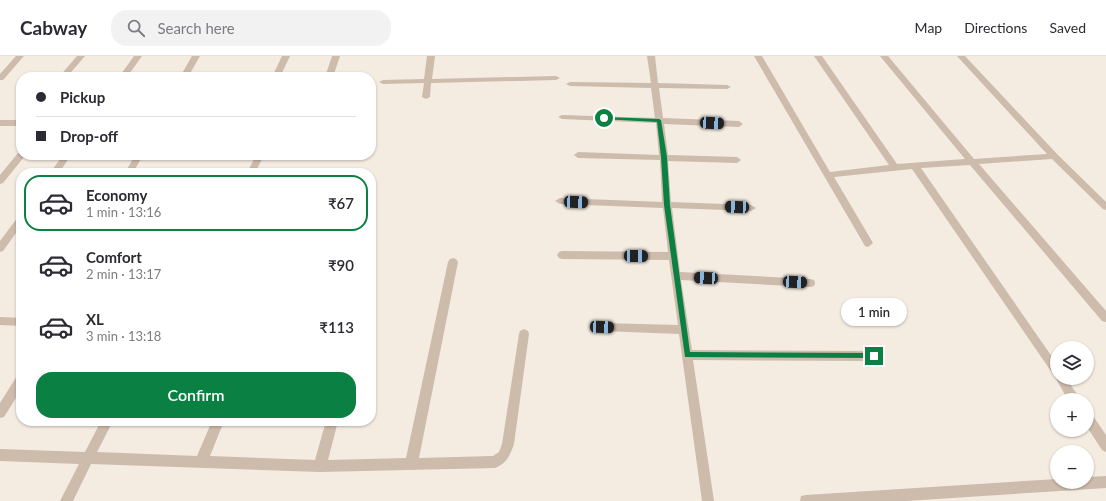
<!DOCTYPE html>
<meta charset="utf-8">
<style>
body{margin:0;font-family:Lato,sans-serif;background:#f2f2f3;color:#2b2b33;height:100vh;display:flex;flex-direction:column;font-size:15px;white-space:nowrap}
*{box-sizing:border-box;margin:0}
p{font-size:13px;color:#7c7c81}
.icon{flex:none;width:22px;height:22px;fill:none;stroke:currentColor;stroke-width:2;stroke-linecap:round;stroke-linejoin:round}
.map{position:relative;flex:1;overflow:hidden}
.side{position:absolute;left:16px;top:112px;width:360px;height:258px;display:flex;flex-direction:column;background:#fff;border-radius:16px;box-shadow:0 1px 3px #0004}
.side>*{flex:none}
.guide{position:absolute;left:16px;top:16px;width:360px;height:88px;border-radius:16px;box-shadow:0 1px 3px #0004;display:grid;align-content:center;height:88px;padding:0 20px;background:#fff}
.buttons{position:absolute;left:1050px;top:285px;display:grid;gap:8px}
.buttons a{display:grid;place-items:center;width:44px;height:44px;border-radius:50%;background:#fff;box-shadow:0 1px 3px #0004;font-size:20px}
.end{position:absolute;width:18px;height:18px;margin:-9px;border:5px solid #0b8043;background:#fff;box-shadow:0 0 0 2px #fff}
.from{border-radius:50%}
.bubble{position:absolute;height:28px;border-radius:14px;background:#fff;box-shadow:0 1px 3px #0004;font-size:13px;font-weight:600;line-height:28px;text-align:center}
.car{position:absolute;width:12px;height:24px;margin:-12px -6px;border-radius:5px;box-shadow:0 0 3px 1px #0007;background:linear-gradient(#222 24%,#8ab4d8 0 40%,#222 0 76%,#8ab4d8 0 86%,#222 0)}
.guide b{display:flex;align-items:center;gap:14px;height:38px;font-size:15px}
.guide b+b{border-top:1px solid #e1e1e2}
.guide i{width:10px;height:10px;background:#2b2b33}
ul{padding:7px 0 0;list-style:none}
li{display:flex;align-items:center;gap:12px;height:56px;margin:0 8px 6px;padding:0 12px;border:2px solid transparent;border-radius:16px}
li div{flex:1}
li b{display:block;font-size:15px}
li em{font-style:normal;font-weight:600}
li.selected{border-color:#0b8043}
li>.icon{width:36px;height:36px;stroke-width:1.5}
.button{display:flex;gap:8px;margin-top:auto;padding:8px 20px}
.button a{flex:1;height:46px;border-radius:16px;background:#0b8043;color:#fff;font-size:16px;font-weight:600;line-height:46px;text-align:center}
header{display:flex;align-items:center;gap:24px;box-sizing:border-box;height:56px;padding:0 20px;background:#fff;border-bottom:1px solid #e1e1e2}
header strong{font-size:19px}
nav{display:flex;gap:22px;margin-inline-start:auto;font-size:14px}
.search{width:280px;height:36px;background:#f2f2f3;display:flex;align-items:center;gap:10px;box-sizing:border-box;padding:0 14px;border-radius:16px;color:#7c7c81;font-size:15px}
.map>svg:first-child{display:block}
</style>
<header>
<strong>Cabway</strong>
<div class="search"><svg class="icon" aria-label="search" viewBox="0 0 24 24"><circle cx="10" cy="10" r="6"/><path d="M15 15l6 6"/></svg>Search here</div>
<nav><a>Map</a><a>Directions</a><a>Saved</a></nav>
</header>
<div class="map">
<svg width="1106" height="445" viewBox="0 0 1106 445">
<rect width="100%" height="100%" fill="#f4ebe1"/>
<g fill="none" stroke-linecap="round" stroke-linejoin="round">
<path fill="#cdbbac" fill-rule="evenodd" d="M16 0H24L3 24H0V18Z
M77 0H85L67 21H59Z
M134 0H142L127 21H119Z
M192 0H200L188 21H180Z
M282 0H290L280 21H272Z
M332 0H340L333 21H325Z
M427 0H435L432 23 556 20 560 22 556 24 431 27 430 41 426 43 422 41 424 27 383 28 379 26 383 24 424 23Z
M647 0H655L658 27 727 29 731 31 727 33 659 32 663 62 739 65 743 68 739 71 664 68 668 99 737 101 741 104 737 107 668 105 671 146 751 149 756 152 751 155 672 152 680 216 810 223 814 224 815 227 814 230 810 231 681 224 692 294 874 295 878 297 879 300 878 303 874 305 693 304 714 445H702L679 278 602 275 598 274 597 271 598 268 602 267 678 269 669 204 562 203 559 202 557 199 559 196 562 195 668 196 663 152 560 148 555 145 560 142 662 146 660 104 578 102 574 99 578 96 659 99 656 67 562 63 558 61 562 59 655 62 651 32 570 30 566 28 570 26 651 27Z
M754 0H762L830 116 889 109 814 0H822L897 108 965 103 880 0H888L974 103 1047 98 957 0H965L1057 98 1106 146V154L1103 153 1052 103 979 108 1106 255V266L1102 265 970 109 921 112 1057 308V322H1066L1081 344H1068L1055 321 912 113 834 121 873 187 868 191 865 190Z
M0 64H21V70H0Z
M21 96V99H25L24 101 3 127 0 128V119L18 97Z
M63 99H71L59 117H50Z
M135 99H143L133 117H125Z
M256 99H264L255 117H247Z
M21 160V170L3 195 0 196V185L18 161Z
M453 202 456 203 458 206 419 402 493 400 499 396 502 388 519 278 520 275 524 273 528 275 529 278 514 388C510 399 507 407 495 412L320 416 91 408 73 445H60L79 408 0 405V393L85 396 101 365H113L97 396 197 400 212 365H224L210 400 315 404 326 365H338L328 404 406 402 448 206 450 203Z
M0 261 21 262V270L0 269Z
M21 319V334L4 361 0 362V347L17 320Z
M1087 356 1091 357 1106 379V396L1102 394 1087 371Z
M1106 420V432L906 445H800L801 440 806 439 1057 423V426H1087V421Z"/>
</g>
<path fill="#0b8043" d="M604 61 659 63 661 64 667 101 670 149 690 296 874 297 878 300 877 302 685 301 664 149 661 101 657 66 602 63V61Z"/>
</svg>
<div class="buttons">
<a><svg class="icon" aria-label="layers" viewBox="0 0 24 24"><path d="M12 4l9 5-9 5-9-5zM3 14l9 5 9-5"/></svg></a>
<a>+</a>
<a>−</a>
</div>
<i class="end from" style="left:604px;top:62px"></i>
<i class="end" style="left:874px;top:300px"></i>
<div class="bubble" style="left:841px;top:242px;width:66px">1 min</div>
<i class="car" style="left:712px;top:67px;rotate:93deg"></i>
<i class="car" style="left:576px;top:146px;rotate:92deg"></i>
<i class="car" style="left:737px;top:151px;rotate:272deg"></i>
<i class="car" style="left:636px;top:200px;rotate:91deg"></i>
<i class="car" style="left:706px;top:222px;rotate:273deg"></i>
<i class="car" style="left:795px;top:226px;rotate:93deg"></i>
<i class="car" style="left:602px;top:271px;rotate:92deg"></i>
<div class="guide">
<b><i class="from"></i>Pickup</b>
<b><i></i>Drop-off</b>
</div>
<section class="side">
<ul>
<li class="selected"><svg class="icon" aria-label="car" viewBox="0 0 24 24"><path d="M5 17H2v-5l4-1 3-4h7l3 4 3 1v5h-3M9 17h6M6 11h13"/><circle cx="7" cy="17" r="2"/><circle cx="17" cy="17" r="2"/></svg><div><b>Economy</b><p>1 min · 13:16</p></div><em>₹67</em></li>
<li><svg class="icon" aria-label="car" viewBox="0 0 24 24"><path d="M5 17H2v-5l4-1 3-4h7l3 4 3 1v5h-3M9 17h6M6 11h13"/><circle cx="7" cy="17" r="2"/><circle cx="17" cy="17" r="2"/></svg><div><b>Comfort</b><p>2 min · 13:17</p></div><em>₹90</em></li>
<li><svg class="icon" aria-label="car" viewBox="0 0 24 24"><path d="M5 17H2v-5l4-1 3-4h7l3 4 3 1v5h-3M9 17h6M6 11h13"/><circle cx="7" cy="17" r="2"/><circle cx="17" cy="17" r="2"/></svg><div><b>XL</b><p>3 min · 13:18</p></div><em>₹113</em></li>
</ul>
<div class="button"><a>Confirm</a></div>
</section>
</div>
